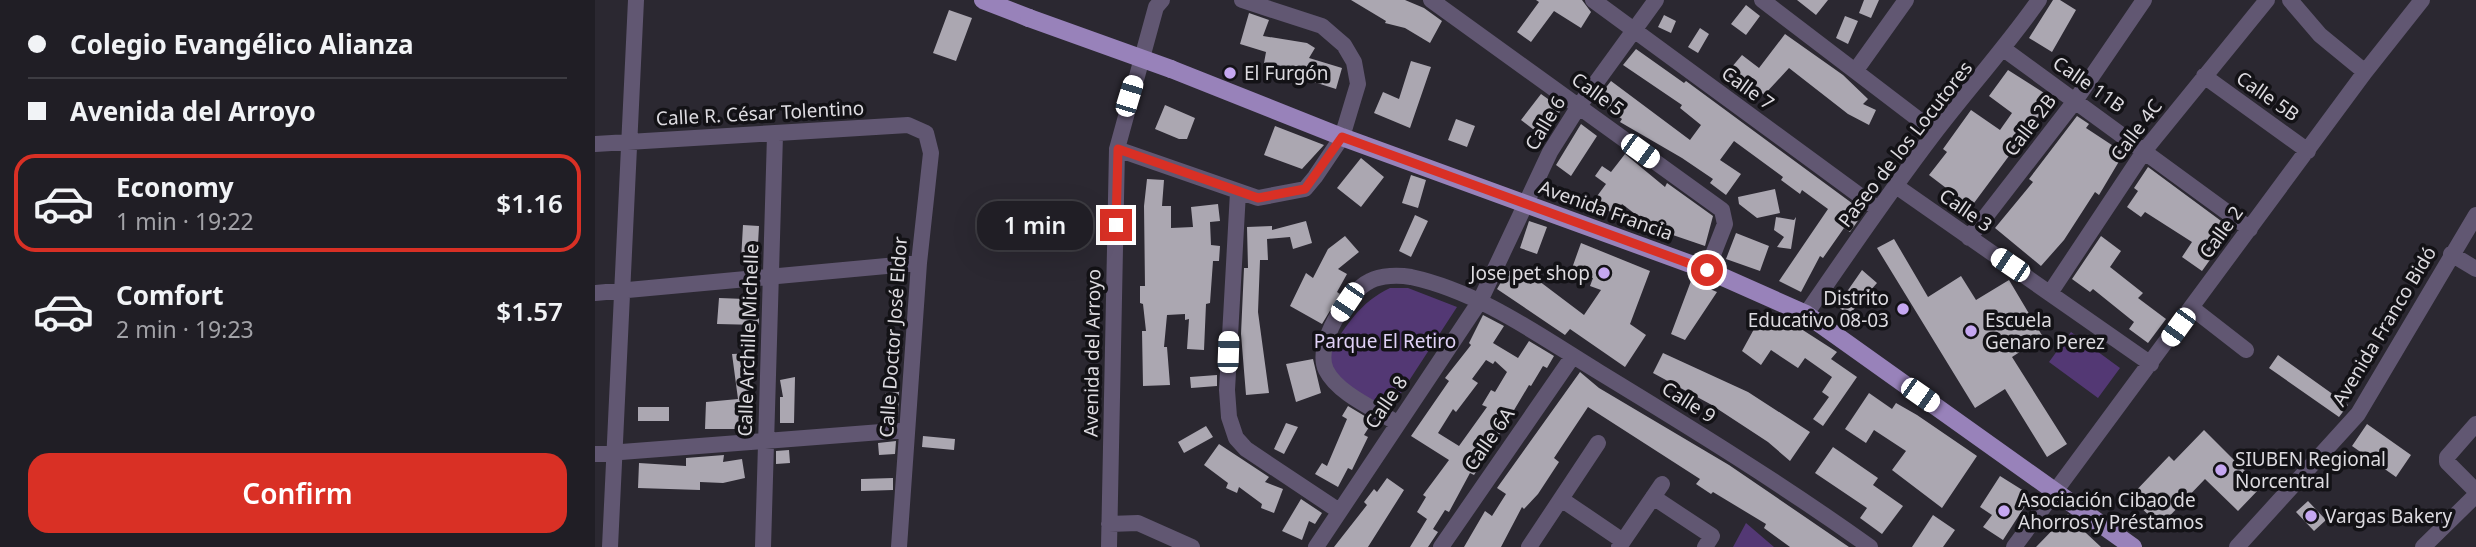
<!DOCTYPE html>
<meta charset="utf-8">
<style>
body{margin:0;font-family:"Noto Sans",sans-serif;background:#28272d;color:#f1f3f6;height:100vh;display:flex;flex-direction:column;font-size:26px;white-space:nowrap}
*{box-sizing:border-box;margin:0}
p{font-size:23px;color:#a2a2a7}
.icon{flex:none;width:38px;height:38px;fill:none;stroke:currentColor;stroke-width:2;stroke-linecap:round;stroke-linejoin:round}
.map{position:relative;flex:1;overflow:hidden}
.panel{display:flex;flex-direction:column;background:#201e25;width:595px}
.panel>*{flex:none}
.banner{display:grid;align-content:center;height:154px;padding:0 28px;background:#201e25}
.end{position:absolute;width:32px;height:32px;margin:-16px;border:9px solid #d93025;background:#fff;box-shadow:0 0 0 4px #fff}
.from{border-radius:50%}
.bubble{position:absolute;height:49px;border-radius:21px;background:#201e25;box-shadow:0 7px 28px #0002,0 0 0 2px #3d3c42;font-size:23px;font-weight:600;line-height:49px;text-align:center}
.car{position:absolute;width:21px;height:42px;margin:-21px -10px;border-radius:9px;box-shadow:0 0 5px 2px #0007;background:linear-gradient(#fff 24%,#345 0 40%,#fff 0 76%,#345 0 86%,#fff 0)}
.banner b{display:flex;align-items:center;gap:24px;height:66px;font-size:26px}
.banner b+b{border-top:2px solid #3d3c42}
.banner i{width:18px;height:18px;background:#f1f3f6}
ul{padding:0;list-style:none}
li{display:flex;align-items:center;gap:21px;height:98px;margin:0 14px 10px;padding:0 14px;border:4px solid transparent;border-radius:21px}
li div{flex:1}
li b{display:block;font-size:26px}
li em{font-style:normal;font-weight:600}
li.selected{border-color:#d93025}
li>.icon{width:63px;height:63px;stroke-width:1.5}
.cta{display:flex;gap:14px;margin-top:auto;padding:14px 28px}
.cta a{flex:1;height:80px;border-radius:21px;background:#d93025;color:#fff;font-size:28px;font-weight:600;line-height:80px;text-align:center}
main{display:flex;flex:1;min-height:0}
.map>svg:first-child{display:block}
</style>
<main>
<section class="panel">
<div class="banner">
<b><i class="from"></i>Colegio Evangélico Alianza</b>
<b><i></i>Avenida del Arroyo</b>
</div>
<ul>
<li class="selected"><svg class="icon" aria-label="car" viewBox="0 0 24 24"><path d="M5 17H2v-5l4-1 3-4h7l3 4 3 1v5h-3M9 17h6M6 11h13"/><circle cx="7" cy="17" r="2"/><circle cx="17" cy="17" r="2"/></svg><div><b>Economy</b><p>1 min · 19:22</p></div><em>$1.16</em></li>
<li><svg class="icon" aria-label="car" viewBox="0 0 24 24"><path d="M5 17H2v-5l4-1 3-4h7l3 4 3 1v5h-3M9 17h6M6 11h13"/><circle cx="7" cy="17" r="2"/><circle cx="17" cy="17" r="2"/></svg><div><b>Comfort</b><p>2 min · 19:23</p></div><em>$1.57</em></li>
</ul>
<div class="cta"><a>Confirm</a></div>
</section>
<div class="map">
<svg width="1881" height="547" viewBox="0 0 1881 547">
<rect width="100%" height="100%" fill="#2b2831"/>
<path fill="#533874" d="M795 288H813L862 307 793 413 737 383 733 354C751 326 765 302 795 288Z
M1476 332 1525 368 1503 398 1454 362Z
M1151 523 1179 547H1138Z"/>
<path fill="#aba7b1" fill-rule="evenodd" d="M756 0H810L829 8 847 21 835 43 810 28 790 23 791 21Z
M941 0H987L996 12 986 28 959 11 936 42 922 32 944 2Z
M1202 0H1233L1221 15Z
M1269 0H1284L1276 18 1264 13Z
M1458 0H1465L1481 10 1457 52 1434 38Z
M1151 5 1165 16 1151 35 1136 24Z
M354 10 377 18 361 61 338 53Z
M654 13 674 20 668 36 712 43 720 48 714 58 747 68 741 89 719 82 699 68 669 63 671 52 645 44Z
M1069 15 1081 21 1076 33 1063 27Z
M1250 16 1263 21 1253 44 1241 38Z
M1105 28 1114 34 1103 53 1093 47Z
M1190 34 1248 75 1273 99 1268 104 1281 110 1274 125 1253 114 1194 68 1169 95 1153 79 1146 88 1130 75 1147 55 1164 68Z
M1041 49 1089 83 1091 81 1269 212 1255 232 1249 228 1228 258 1225 256 1206 292 1184 281 1233 209 1207 190 1205 194 1186 180 1188 177 1139 141 1125 160 1146 174 1131 195 1115 183 1118 179 1087 158 1025 122 1027 119 1001 100 1016 81 1095 140 1106 125 1085 108 1087 105 1028 65Z
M816 61 836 67 815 128 779 113 788 92 804 99Z
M1413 70 1457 98 1376 207 1334 175 1352 152 1348 149 1376 110 1405 130 1417 113 1394 96Z
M946 94 967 109 947 136 926 120Z
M570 105 600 118 592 139H584L560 129Z
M1482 116 1494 124 1491 128 1529 153 1504 195 1500 192 1469 240 1446 266 1400 228 1438 182 1434 179Z
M861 119 880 126 872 147 853 140Z
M986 124 1002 136 976 176 961 165Z
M680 126 729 145 707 169 669 155Z
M1030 154 1070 187 1072 183 1118 216 1110 246 1069 232 1065 239 1041 229 1048 220 1027 204 1020 214 997 203 1011 184 1000 176 1007 166 1016 172Z
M766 158 789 177 766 207 742 188Z
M1553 167 1637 229 1607 271 1587 257 1597 242 1550 212 1546 217 1532 207 1543 191 1539 188Z
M816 175 831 180 823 208 807 203Z
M552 179 569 180 567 206H576V228L598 227 596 207 623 204 625 221 615 222 616 245 625 246 624 261H618L615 303 611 304 609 350 592 349 594 319 590 320V314L572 315 569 347H572L575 385 548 386 547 331H551L548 304 545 303V286H550L549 206Z
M1180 189 1185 213 1162 218 1144 204 1143 197Z
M820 215 833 221 816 257 804 251Z
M1181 217 1199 220 1201 217 1196 249 1182 247 1189 237 1179 230Z
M711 221 717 243 698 249 695 237 672 239 673 260H665L663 312 674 393 651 395 646 334 649 268H653L652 227 677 226V230Z
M934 221 952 227 942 254 925 248Z
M148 225 164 226 162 262 146 261Z
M1141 233 1174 246 1165 271 1131 259Z
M750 236 764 252 743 269 752 274 742 292 745 294 727 324 695 306 711 273 718 278 733 249Z
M1506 236 1526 251 1515 267 1548 293 1543 298 1571 319 1553 343 1534 329 1539 322 1498 289 1495 292 1477 279Z
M1299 239 1333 297 1366 276 1381 300 1414 280 1448 337 1417 357 1472 444 1452 457 1410 389 1380 408 1282 248Z
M986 243 1055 271 1035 324 1051 335 1030 367 975 329 970 335 902 289 913 270 936 284 940 278 989 315 1006 290 995 286 998 278 976 271Z
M1267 270 1282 283 1254 315 1242 306Z
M1096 281 1122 292 1090 340 1076 334Z
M150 294H164V325L122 324 124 298 150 299Z
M1170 309 1198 328 1200 325 1242 352 1236 359 1262 377 1228 426 1218 419 1234 397 1227 392 1237 377 1210 358 1203 368 1176 350 1166 365 1147 351Z
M888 315 909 326 898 343 923 358 934 341 959 356 952 368 948 366 936 386 934 385 903 437 897 433 883 458 888 461 879 475 875 473 854 512 850 510 838 529 843 532 833 547H815L832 519 822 512 831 497 828 495 854 460 816 436 854 381 850 378 876 345 874 343ZM891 360 898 364 900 361 912 372 900 392 896 390 887 405 892 407 864 446 843 433 858 409 861 412 883 383 877 379Z
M162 353V364H157L159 382H153L156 408H152L154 429H110L111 402 143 399 137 354Z
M1068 353 1153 392 1215 432 1195 461 1173 442 1115 404 1058 373Z
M1683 355 1753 405 1744 417 1674 368Z
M718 359 726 393 701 402 691 364Z
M985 372 1004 388 1134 465 1254 547H1195L1169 528 1171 524 1118 492 1116 494 1101 484 1105 479 993 407 959 458 964 462 943 494 929 509 927 507 906 547H869L890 511 897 516 911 494 902 488Z
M622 375V386L596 388 595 377Z
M200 377 199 423H185V397H188L185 380Z
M304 392 303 416 291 417 290 393Z
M1274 393 1297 409 1301 403 1322 415 1382 456 1347 508 1297 470 1311 451 1279 430 1271 443 1250 429Z
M753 406 778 421 769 435 773 437 757 470 753 468 743 487 720 474 727 463 732 466 752 419 747 416Z
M43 407H74V421H43Z
M691 423 703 427 689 454 679 449Z
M1772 424 1816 455 1801 477 1757 446Z
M611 426 618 437 589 453 583 442Z
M1609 430 1666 487 1643 511 1610 479 1565 526 1535 497 1574 456 1579 461Z
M328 436 360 439 359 450 327 447Z
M301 441 300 454 284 455 283 443Z
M624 444 674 477 670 482 688 489 679 513 666 508 667 504 644 487 642 493 631 488 633 483 609 465Z
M1238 447 1283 478 1278 485 1308 506 1287 534 1265 518 1272 508 1220 473Z
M194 450 195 463 181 464V451Z
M129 455 128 462 147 459 150 478 128 483 105 482V490L43 488 44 463 91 466V458Z
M1405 476 1429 491 1430 506 1408 540 1388 527 1397 515 1385 507Z
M298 478V490L266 491V479Z
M792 478 809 490 773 547H739L772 505 769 502 779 489 782 492Z
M706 499 727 513 720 524 714 521 707 540 687 531Z
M1713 501 1731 520 1719 531 1701 512Z
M1473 514 1491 533 1506 547H1441Z
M1338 515 1360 530 1348 547H1317Z"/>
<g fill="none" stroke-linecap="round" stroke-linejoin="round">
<path stroke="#615772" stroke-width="16" d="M836 0 1127 210 1130 224 1112 270
M998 0 1283 209
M1167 0 1340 132
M1695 0 1725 35 1770 72
M1410 50 1655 229
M1261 70 1311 0
M1609 76 1713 151
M0 144 313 125 331 133 336 153 324 263 304 547
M522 149 663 198 710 189 720 177 747 137 763 84 759 62 749 45 727 26 647 0
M1301 186 1556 364
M643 192 632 390 634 417 641 438 651 449 744 511
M1374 238 1480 101 1549 0
M1856 254 1881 269
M0 293 324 263
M1455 293 1550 150 1672 0
M1597 308 1651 350
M1211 314C1252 254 1294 193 1338 135 1373 89 1411 47 1444 0
M802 423C780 409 743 394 731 370 719 345 752 292 775 281 786 275 804 275 816 277 885 292 945 336 1004 372 1096 428 1187 484 1275 547
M1881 424 1852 457V462L1881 491
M0 454 312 430
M1058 497 1117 536 1110 547
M966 499 1028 541
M514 524 543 523 597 547
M15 547 41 0
M168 547 180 135
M514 547 522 149 561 7 567 0
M721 547 885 301 955 152 984 106 1061 0
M846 547 978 356
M934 547 1003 443
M1024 547 1067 484
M1419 547 1770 72 1827 0
M1642 547 1763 414 1881 215
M1828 547 1881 495"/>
<path stroke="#9882ba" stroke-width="18" d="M388 0 434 18
M576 69 747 137 1112 270 1211 314 1538 547"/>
<path stroke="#9882ba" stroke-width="18" d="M434 18 576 69"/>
</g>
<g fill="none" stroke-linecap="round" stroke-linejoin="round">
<path stroke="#d93025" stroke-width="9" d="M521 225 523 149 663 198 710 189 747 137 1112 270"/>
</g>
<g fill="#c5a7f1" stroke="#131216" stroke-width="2.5">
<circle cx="635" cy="73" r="7"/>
<circle cx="1009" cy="273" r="7"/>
<circle cx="1308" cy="309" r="7"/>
<circle cx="1376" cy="331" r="7"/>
<circle cx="1626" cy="470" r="7"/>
<circle cx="1409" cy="511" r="7"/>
<circle cx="1716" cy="516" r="7"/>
</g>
<g text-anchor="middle" stroke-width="7" stroke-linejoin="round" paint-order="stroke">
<g font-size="19" fill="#dddbe0" stroke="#131216" text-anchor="start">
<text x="649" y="80">El Furgón</text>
<text x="995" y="280" text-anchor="end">Jose pet shop</text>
<text x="1294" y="305" text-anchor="end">Distrito<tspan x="1294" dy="22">Educativo 08-03</tspan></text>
<text x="1390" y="327">Escuela<tspan x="1390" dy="22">Genaro Perez</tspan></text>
<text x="1640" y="466">SIUBEN Regional<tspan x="1640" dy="22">Norcentral</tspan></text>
<text x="1423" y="507">Asociación Cibao de<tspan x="1423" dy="22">Ahorros y Préstamos</tspan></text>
<text x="1730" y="523">Vargas Bakery</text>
</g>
<g font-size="19" fill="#dddbe0" stroke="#131216">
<text transform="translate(1494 84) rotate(35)" y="7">Calle 11B</text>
<text transform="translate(1153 88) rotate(36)" y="7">Calle 7</text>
<text transform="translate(1003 94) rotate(36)" y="7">Calle 5</text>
<text transform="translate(1673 96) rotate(35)" y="7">Calle 5B</text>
<text transform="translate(165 113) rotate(-3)" y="7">Calle R. César Tolentino</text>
<text transform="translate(950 123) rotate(-59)" y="7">Calle 6</text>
<text transform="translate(1435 125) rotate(-53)" y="7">Calle 2B</text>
<text transform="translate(1541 130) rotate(-53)" y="7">Calle 4C</text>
<text transform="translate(1310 144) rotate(-52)" y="7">Paseo de los Locutores</text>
<text transform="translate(1011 210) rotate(20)" y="7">Avenida Francia</text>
<text transform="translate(1371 210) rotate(35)" y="7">Calle 3</text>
<text transform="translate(1626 232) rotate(-54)" y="7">Calle 2</text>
<text transform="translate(1789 326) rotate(-59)" y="7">Avenida Franco Bidó</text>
<text transform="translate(298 337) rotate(-86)" y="7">Calle Doctor José Eldor</text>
<text transform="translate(153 340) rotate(-88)" y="7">Calle Archille Michelle</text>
<text transform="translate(497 353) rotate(-89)" y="7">Avenida del Arroyo</text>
<text transform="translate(791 402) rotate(-56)" y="7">Calle 8</text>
<text transform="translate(1094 402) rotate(32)" y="7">Calle 9</text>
<text transform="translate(894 439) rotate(-55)" y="7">Calle 6A</text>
</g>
<g font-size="19" fill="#e0d2f7" stroke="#131216">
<text x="790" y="348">Parque El Retiro</text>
</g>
</g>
</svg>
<i class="end from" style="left:1112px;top:270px"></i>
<i class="end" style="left:521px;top:225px"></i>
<div class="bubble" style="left:382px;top:201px;width:116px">1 min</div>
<i class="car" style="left:534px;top:96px;rotate:17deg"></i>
<i class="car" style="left:1045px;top:151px;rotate:126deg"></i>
<i class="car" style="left:1415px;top:265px;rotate:304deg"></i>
<i class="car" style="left:752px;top:302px;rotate:214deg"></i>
<i class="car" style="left:1583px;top:327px;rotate:216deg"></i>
<i class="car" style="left:633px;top:352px;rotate:2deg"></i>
<i class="car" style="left:1325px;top:395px;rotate:125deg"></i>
</div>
</main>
